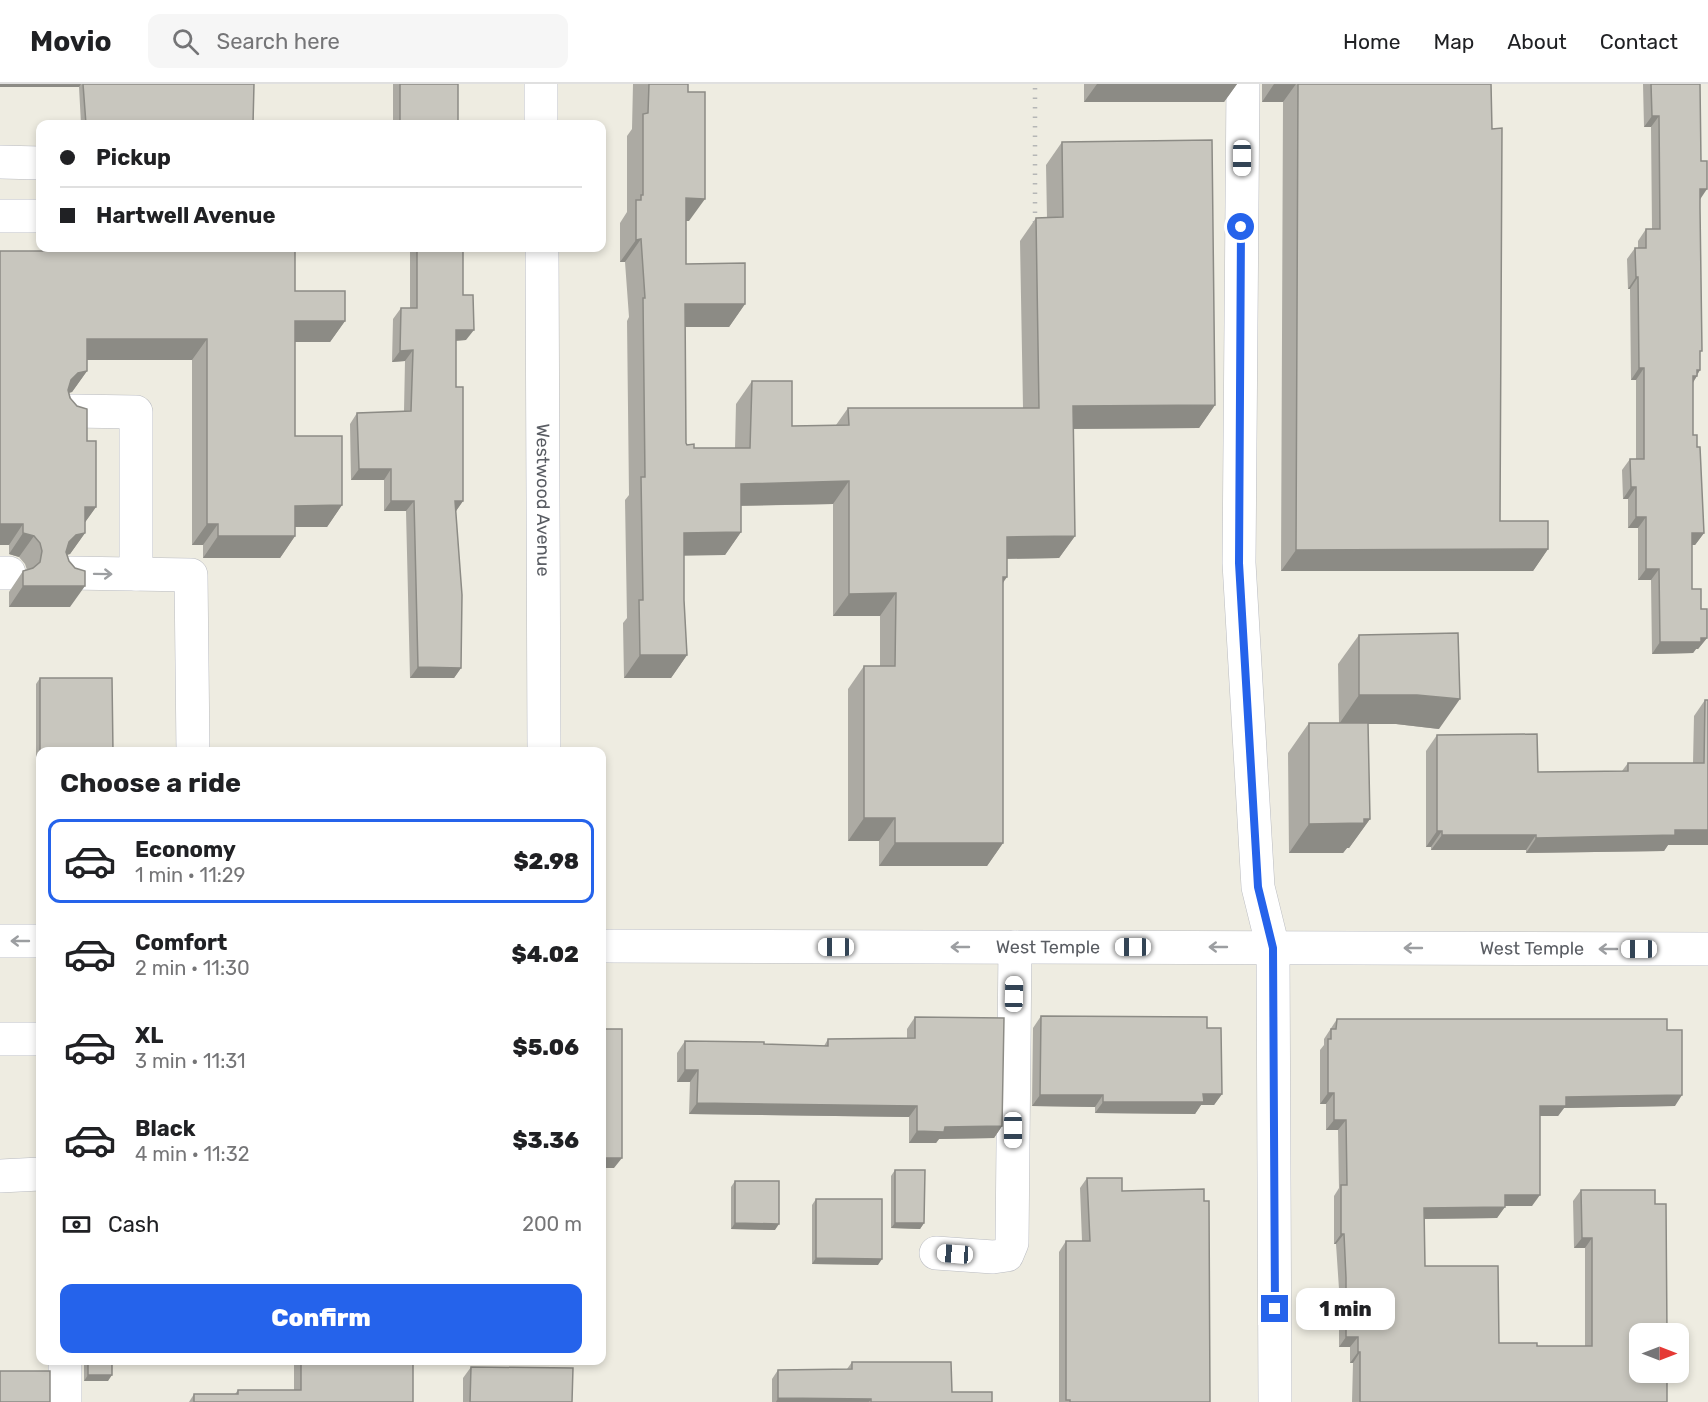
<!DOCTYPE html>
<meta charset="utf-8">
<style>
body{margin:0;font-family:Rubik,sans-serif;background:#f6f6f6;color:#202124;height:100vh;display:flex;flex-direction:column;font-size:22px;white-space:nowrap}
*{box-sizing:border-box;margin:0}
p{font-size:20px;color:#757577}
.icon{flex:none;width:33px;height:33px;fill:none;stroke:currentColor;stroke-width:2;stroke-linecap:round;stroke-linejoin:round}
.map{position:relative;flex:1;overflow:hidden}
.sheet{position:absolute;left:36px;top:663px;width:570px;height:618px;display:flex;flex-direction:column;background:#fff;border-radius:12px;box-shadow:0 3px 9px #0003}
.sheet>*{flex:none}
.hud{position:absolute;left:36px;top:36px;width:570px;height:132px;border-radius:12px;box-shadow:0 3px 9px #0003;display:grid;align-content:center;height:132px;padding:0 24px;background:#fff}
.needle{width:39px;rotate:90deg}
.controls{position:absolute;left:1629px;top:1239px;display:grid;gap:12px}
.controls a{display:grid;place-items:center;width:60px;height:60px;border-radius:12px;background:#fff;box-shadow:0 3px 9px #0003;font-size:30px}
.end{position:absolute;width:27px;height:27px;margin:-14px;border:8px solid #2563eb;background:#fff;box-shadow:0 0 0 3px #fff}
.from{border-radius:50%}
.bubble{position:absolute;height:42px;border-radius:12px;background:#fff;box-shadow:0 3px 9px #0003;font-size:20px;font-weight:800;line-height:42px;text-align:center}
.car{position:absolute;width:18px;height:36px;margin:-18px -9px;border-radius:8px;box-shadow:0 0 4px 2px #0007;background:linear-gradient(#fff 24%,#345 0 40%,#fff 0 76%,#345 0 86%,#fff 0)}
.hud b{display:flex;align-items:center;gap:21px;height:57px;font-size:22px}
.hud b+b{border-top:2px solid #e0e0e0}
.hud i{width:15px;height:15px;background:#202124}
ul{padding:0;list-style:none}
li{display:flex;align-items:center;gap:18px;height:84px;margin:0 12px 9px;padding:0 12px;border:3px solid transparent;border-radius:12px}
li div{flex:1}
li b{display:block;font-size:22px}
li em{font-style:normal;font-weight:800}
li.selected{border-color:#2563eb}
li>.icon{width:54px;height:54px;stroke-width:1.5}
h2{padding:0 24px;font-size:27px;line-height:72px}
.pay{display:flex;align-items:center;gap:15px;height:66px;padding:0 24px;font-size:22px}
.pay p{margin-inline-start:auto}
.cta{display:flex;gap:12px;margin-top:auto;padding:12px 24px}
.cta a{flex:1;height:69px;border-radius:12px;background:#2563eb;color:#fff;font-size:24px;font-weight:800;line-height:69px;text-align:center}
header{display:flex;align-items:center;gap:36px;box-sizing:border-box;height:84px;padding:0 30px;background:#fff;border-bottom:2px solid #e0e0e0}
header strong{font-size:28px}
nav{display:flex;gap:33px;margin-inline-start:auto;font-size:21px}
.search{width:420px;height:54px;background:#f6f6f6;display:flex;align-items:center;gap:15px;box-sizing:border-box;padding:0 21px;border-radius:12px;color:#757577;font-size:22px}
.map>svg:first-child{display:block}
</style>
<header>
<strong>Movio</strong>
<div class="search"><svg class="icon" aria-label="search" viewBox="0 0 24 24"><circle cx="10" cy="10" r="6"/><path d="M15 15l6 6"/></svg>Search here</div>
<nav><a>Home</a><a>Map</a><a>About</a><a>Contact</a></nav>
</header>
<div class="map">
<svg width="1708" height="1318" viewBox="0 0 1708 1318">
<rect width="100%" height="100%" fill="#eeece1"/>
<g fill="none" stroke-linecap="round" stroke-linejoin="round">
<defs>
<g id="minor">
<path d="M541 0V40"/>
<path d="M1243 0 1239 479 1258 803 1273 864 1275 1318"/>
<path d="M0 78 40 79"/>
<path d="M0 132H40"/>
<path id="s1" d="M542 164 544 668"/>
<path d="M72 327 136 328V490"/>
<path d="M0 489H9"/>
<path d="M70 489 191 491 193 668"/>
<path d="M0 857H40"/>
<path id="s2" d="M602 862 1708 865"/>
<path d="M0 955H40"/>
<path d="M0 1092 40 1090"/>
<path d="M936 1169 993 1173 1007 1171 1012 1159 1015 863"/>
<path d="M65 1318V1276"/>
</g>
</defs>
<use href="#minor" stroke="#b9bbc1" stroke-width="34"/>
<use href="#minor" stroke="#fff" stroke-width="33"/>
<path stroke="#b5b6b6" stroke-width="4.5" stroke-dasharray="1.5 8" stroke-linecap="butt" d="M1035 148V0"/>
</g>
<path fill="#acaaa3" d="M0 0H254L253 40H81L79 3H0Z
M393 0H458V40H463H393Z
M633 0H688L689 137H686V180L745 220 729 243H685L686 359 687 361 694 364H735L736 320 752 297 792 342 836 341 848 324H1023L1020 157 1036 134H1047L1046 81 1062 58 1215 321 1199 344 1073 345 1075 452 1059 474 1007 475 1003 500V759L987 782H879V757H848V605L864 582H880V532H833V420L741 422V448L725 471H684V516L687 571 671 594H624L623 539 627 534 625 416 629 411 627 237 629 233 625 178H620V139L627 128V52L632 45Z
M1084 0H1237L1224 18H1084Z
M1262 0H1491L1500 437 1548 465 1533 487H1281L1283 18H1262Z
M1643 0H1700V286L1693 299V351L1697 363 1704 449 1695 461H1692V505L1701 525 1707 554 1698 565H1696L1693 569 1652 570 1651 496H1638V444H1628V415H1623L1622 386 1630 375H1636V296H1631L1630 205H1628L1627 175 1635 164H1638V157L1646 145H1652L1651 43H1644Z
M410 164H463V211L466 256 456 257V303L463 417 456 427 461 584 454 594H410L406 427H384V396H351L350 340 357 329 404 327 405 277 392 278 393 235 401 224H410Z
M0 167 295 207 345 237 330 258H295V352L342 421 327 443H295V452L280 474H203V461H192V276H87V287L72 308 69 309 87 357 96 423 85 438V449L70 470 67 471 70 523H9V508L23 487 27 486 25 480 19 473 9 470V461H0Z
M1359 551 1439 645 1396 640H1368L1370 735 1349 764H1347L1343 769H1289L1288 669 1309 639H1339L1338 580Z
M40 594V736H36V600Z
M1705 616 1708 761H1668L1664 767 1526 769V766H1431V763H1426V667L1437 651 1538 688 1622 687 1628 679H1693L1694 632Z
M1041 932 1207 944 1222 1010 1214 1021H1201L1195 1030 1095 1029V1023L1032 1022 1033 944Z
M915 933 1002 1042 994 1054 939 1055 936 1059H909V1033L689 1030 690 998H677V969L685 957 824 962 828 955 907 954V945Z
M1337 935 1667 946 1675 1022 1564 1024 1558 1032H1540L1532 1122H1505L1497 1134 1424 1135 1425 1182 1499 1259 1537 1262H1585V1164H1574L1573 1117 1581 1106 1640 1288H1669L1667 1291V1318H1352L1353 1279H1350V1263H1339V1205L1336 1160H1334V1112L1339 1104 1338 1046H1326V1020H1320V966L1324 961V955Z
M895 1086 924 1139 920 1145 891 1144V1092Z
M1087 1094 1122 1107 1210 1318H1059V1168L1066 1157H1082L1080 1104Z
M735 1097 775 1146 731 1145V1103Z
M816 1115 878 1181 812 1180V1121Z
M84 1276H112L108 1297H84Z
M294 1276H413V1318H189L194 1310H235L238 1306H294Z
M852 1278 952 1308 992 1318H772V1295L778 1286 847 1285Z
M471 1283 572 1318H463V1294Z"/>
<path fill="#8c8b85" d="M0 0H81L79 3H0Z
M1097 0H1237L1224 18H1084Z
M1274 0H1296L1283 18H1262Z
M1652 32H1659L1651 43H1644Z
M1700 105H1707L1699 117Z
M686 114 705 115 689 137H670Z
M641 155 625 178H620L636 156Z
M1636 193H1638L1630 205H1628Z
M685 220H745L729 243H669Z
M295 237H345L330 258H280Z
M456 246H474L466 256 448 257Z
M87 255H207L192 276H72Z
M413 266 405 277 392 278 400 267Z
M1639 284H1644L1636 296H1631Z
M1697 286H1700L1696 292H1697L1689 304H1684Z
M87 287 72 308 63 310 71 296 78 289Z
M1215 321 1199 344 1057 345 1073 322Z
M359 385H391L384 396H351Z
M849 397 833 420 725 422 741 400Z
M1631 403H1636L1628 415H1623Z
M391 417H414L406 427H384Z
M455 417H463L456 427Z
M342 421 327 443H280L295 422Z
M85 423H96L81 444Z
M1636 433H1646L1638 444H1628Z
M0 440H23L9 461H0Z
M207 440H218L203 461H192Z
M741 448 725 471 668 472 684 449Z
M23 449 34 452 19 473 9 470Z
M85 449 70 470 61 472 69 458 76 451Z
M1692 449H1704L1695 461H1684Z
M218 452H295L280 474H203Z
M1075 452 1059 474 991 475 1007 453Z
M1548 465 1533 487H1281L1296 466Z
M1646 485H1659L1651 496H1638Z
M1003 493H1007L991 516Z
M23 502H85L70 523H9Z
M896 509 880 532H833L849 510Z
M1701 554H1707L1698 565H1696L1693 569 1652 570 1660 558Z
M640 571H687L671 594H624Z
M418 583 461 584 454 594H410Z
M1359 611H1417L1460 615 1439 645 1396 640H1339Z
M40 730V736H36Z
M864 734H895L879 757H848Z
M1364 735H1370L1349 764H1347L1343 769H1289L1309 740Z
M1675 746H1708V761H1668L1664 767 1526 769 1536 754Z
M1437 747H1442L1431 763H1426Z
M1442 751H1536L1526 766H1431Z
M895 759H1003L987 782H879Z
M685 986H698L690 998H677Z
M1328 1009H1334L1326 1020H1320Z
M1203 1010H1222L1214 1021H1201L1195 1030 1095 1029 1103 1018Z
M1040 1011H1103L1095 1023 1032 1022Z
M1682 1011 1675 1022 1564 1024 1558 1032H1532L1540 1022 1566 1013Z
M697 1019 917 1022 909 1033 689 1030Z
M1334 1036H1346L1338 1046H1326Z
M1002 1042 994 1054 939 1055 936 1059H909L917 1047 945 1043Z
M602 1074H622L614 1084H602Z
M1505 1111H1540L1532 1122H1497Z
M1505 1123 1497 1134 1417 1135 1424 1124Z
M735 1139 779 1140 775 1146 731 1145Z
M895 1139H924L920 1145 891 1144Z
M1341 1150H1344L1336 1160H1334Z
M1582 1154H1592L1585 1164H1574Z
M816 1174 882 1175 878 1181 812 1180Z
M1346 1253H1358L1350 1263H1339Z
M1358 1268H1360L1353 1279H1350Z
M88 1291H112L108 1297H84Z
M778 1314 871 1315 869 1318H776Z"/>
<path fill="#c8c6be" stroke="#8c8b85" stroke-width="1.5" d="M83 0H254L253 40H86Z
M400 0H458V40H463H400Z
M649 0H688V8H705V115L686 114V180L745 179V220H685L686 359 687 361 694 360V364H750L752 297H792V342L849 341 848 324H1039L1036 134 1063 133 1062 58 1212 56 1215 321 1073 322 1075 452 1007 453V493H1003V759H895V734H864V582H895L896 509 849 510V397L741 400V448L684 449V516L687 571H640L639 516H643L641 393H645L643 214H645L641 155 636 156V116H641V111H643V30L648 29Z
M1298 0H1491L1492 45 1502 44 1500 437H1548V465L1296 466Z
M1651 0H1700L1701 77H1707V105H1700V124L1702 267H1700V286H1697V292H1693V351H1697V363H1700L1704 449H1692V505H1701V525H1707V554H1701V558H1660L1659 485H1646V433H1636V403H1631L1630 375H1644V284H1639L1638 193H1636L1635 164H1646V145H1660L1659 32H1652Z
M417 164H463V211H473L474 246H456V303H463V417H455L462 511 461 584 418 583 414 417H391V385H359L357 329 411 327 413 266 400 267 401 224H417Z
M0 167H295V207H345V237H295V352H342V421L295 422V452H218V440H207V255H87V287L78 289 71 296 68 306 70 314 77 322 87 325V357H96V423H85V449L76 451 69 458 66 468 69 477 75 484 85 487V502H23V487L33 484 40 478 42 467 40 459 34 452 23 449V440H0Z
M1458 549 1460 615 1417 611H1359V551Z
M40 594H112L113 668H40V730Z
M1705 616H1708V746H1675V751L1536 754V751H1442V747H1437V651L1537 650 1538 688 1628 687V679H1704Z
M1309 639H1368L1370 735H1364V739L1309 740Z
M1041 932 1207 933V944H1221L1222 1010H1203L1204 1018H1103V1011H1040Z
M915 933 1004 934 1002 1042 945 1043 944 1048 917 1047V1022L697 1019 698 986H685V957L764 958V960L828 962V955L915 954Z
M1337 935H1667V946H1682V1011L1566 1013V1022H1540V1111H1505V1123L1424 1124 1425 1182H1498L1499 1259H1537V1262H1592V1154H1582L1581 1106H1655V1120H1666L1667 1250H1640V1288H1667V1318H1360V1268H1358V1253H1346V1194L1344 1150H1341V1101H1347L1346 1036H1334V1009H1328V955H1331V945H1336Z
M602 945H622V1074H602Z
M895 1086H925L924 1139H895Z
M1087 1094H1122V1107L1204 1105V1117H1209L1210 1318H1070V1316H1066V1157H1090Z
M735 1097H779V1140L735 1139Z
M816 1115H882V1175L816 1174Z
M88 1276H112V1291H88Z
M301 1276H413V1318H194V1310H238V1306H301Z
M852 1278H951L952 1308H992V1318H871V1315L778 1314V1286L852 1285Z
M471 1283 573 1284 572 1318H470Z
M0 1287H50V1318H0Z"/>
<defs><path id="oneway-shaft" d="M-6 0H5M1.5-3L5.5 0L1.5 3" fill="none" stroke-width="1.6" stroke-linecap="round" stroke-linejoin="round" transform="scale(1.5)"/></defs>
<g stroke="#9c9ea1">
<use href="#oneway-shaft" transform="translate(103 490) rotate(1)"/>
<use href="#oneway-shaft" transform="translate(20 857) rotate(180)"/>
<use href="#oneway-shaft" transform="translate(960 863) rotate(-180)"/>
<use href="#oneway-shaft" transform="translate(1218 863) rotate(180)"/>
<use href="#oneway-shaft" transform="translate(1413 864) rotate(-180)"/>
<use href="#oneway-shaft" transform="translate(1608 865) rotate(-180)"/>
</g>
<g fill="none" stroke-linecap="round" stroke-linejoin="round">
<path stroke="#2563eb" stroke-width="8" d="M1241 143 1239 479 1258 803 1273 864 1275 1225"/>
</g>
<g text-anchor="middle" stroke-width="4.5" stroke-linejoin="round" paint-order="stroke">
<g font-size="18" fill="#5a5d63" stroke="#fff">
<text dy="6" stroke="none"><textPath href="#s1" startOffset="252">Westwood Avenue</textPath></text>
<text dy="6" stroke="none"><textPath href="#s2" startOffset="446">West Temple</textPath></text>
<text dy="6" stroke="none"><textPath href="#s2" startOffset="930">West Temple</textPath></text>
</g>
</g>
</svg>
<div class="controls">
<a><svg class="needle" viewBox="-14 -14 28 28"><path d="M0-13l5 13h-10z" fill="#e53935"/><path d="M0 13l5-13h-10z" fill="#757577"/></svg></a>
</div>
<i class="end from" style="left:1241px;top:143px"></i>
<i class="end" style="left:1275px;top:1225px"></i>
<div class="bubble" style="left:1296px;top:1204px;width:99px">1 min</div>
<i class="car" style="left:1242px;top:74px;rotate:180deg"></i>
<i class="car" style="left:836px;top:863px;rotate:270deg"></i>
<i class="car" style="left:1133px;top:863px;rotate:270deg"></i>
<i class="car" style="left:1639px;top:865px;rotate:270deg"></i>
<i class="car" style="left:1014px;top:910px;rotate:1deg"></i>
<i class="car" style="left:1013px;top:1046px;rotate:180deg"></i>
<i class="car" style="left:955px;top:1170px;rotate:274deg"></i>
<div class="hud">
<b><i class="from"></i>Pickup</b>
<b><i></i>Hartwell Avenue</b>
</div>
<section class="sheet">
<h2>Choose a ride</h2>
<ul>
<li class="selected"><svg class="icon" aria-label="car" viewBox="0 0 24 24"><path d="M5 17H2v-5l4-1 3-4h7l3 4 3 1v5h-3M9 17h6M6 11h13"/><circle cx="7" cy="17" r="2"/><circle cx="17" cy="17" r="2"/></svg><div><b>Economy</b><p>1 min · 11:29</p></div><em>$2.98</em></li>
<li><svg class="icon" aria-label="car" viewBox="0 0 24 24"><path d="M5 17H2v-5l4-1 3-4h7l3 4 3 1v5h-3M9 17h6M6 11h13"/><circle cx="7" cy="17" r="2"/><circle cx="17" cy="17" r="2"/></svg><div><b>Comfort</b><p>2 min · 11:30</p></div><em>$4.02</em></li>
<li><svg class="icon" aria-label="car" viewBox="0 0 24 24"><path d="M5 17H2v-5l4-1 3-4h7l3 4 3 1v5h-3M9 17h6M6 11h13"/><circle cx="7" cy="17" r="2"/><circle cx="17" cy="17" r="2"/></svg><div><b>XL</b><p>3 min · 11:31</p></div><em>$5.06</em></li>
<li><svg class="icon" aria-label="car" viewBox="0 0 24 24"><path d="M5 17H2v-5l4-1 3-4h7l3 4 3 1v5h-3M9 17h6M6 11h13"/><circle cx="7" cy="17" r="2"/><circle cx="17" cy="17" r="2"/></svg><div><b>Black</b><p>4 min · 11:32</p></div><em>$3.36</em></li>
</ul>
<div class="pay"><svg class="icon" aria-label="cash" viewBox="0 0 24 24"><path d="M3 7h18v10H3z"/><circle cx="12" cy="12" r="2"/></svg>Cash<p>200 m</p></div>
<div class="cta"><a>Confirm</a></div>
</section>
</div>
